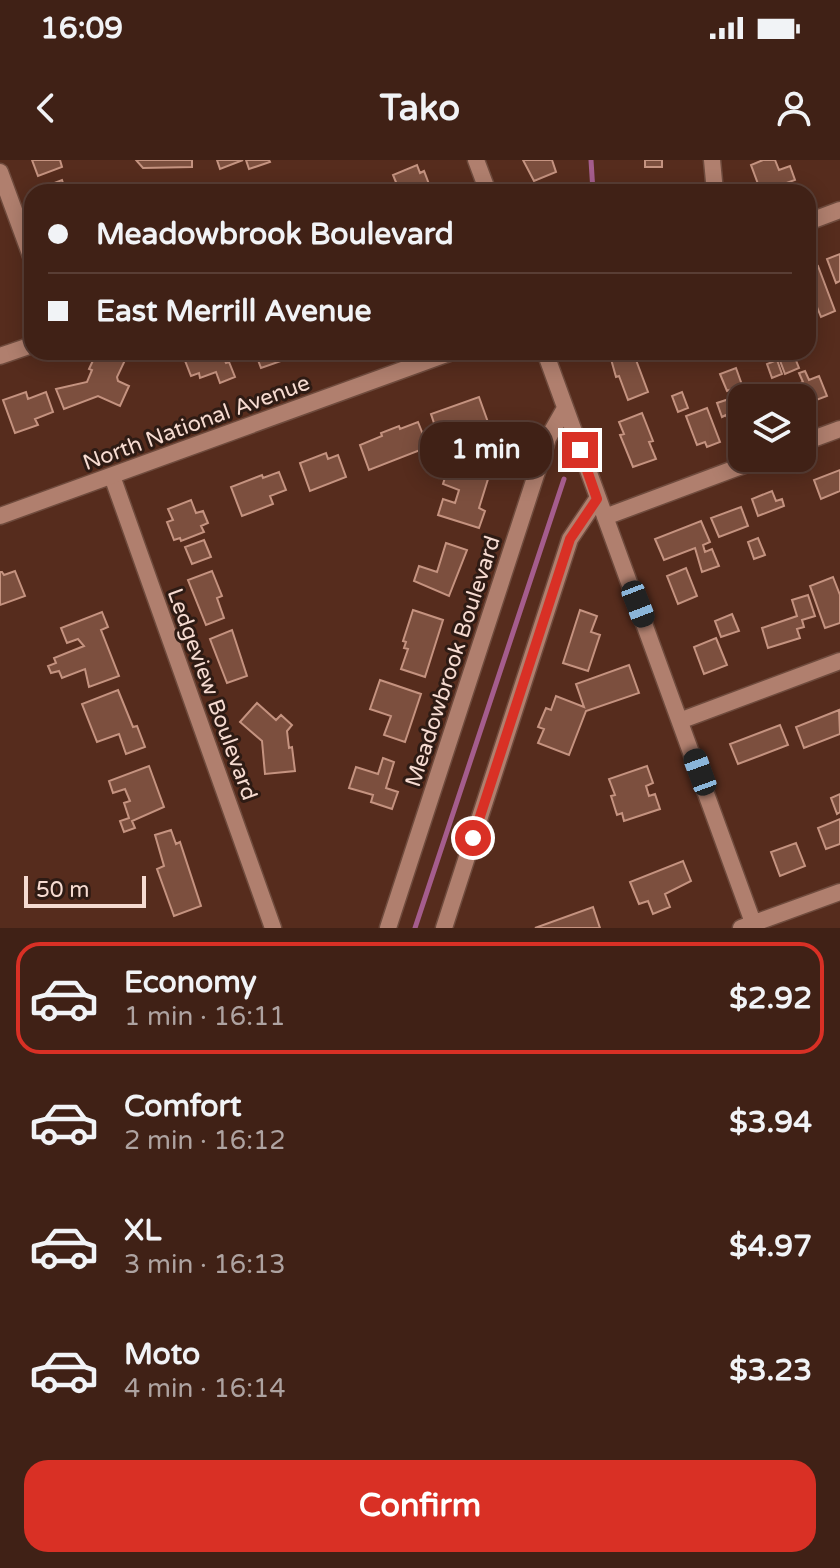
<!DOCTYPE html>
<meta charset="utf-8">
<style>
body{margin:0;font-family:"Varela Round",sans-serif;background:#4b2e23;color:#f1f3f6;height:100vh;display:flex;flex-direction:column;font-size:30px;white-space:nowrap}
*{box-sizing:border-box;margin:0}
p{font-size:26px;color:#aea3a1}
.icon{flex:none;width:44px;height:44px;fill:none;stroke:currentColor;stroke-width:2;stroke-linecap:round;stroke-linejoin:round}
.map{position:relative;height:768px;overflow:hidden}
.side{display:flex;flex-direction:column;background:#402116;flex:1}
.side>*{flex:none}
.hud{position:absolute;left:24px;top:24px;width:792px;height:176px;border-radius:24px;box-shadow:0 4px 20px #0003,0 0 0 2px #593e35;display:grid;align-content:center;height:176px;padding:0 24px;background:#402116}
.tools{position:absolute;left:728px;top:224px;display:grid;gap:16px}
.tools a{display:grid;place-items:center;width:88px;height:88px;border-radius:16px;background:#402116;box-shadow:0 4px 20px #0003,0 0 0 2px #593e35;font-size:40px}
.scale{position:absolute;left:24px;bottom:20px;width:122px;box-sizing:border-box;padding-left:8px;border:4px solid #f6dbd1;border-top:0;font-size:22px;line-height:28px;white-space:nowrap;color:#f6dbd1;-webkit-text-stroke:6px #2e1b14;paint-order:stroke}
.end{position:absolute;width:36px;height:36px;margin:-18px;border:10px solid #d93025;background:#fff;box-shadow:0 0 0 4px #fff}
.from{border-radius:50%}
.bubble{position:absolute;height:56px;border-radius:24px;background:#402116;box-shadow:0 4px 20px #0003,0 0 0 2px #593e35;font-size:26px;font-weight:700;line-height:56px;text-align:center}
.car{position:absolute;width:24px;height:48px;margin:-24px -12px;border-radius:10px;box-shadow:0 0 6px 2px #0007;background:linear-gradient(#222 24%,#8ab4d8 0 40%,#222 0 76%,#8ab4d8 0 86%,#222 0)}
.hud b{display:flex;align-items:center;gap:28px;height:76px;font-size:30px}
.hud b+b{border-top:2px solid #593e35}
.hud i{width:20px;height:20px;background:#f1f3f6}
ul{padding:14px 0 0;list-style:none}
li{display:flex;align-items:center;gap:24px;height:112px;margin:0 16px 12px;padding:0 8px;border:4px solid transparent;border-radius:24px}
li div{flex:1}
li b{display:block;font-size:30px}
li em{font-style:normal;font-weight:700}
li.on{border-color:#d93025}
li>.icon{width:72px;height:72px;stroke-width:1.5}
.button{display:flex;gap:16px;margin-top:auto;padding:16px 24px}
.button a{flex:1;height:92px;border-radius:24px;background:#d93025;color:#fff;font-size:32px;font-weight:700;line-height:92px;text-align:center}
.status{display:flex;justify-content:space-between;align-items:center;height:56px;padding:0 40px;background:#402116;direction:ltr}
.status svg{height:22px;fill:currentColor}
header{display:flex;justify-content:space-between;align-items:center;height:104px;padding:0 24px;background:#402116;font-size:36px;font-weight:700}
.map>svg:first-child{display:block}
</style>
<div class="status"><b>16:09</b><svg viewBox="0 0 49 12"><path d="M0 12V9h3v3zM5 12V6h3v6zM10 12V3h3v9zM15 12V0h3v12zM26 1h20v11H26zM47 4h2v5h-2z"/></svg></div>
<header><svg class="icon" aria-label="back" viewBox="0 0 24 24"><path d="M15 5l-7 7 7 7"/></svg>Tako<svg class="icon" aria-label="person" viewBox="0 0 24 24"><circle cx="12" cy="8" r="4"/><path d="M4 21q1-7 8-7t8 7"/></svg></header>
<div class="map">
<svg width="840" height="768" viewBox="0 0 840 768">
<rect width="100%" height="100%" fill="#562c1d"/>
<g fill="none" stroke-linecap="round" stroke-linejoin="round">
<path stroke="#a55d8d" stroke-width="5" d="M591 0 593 32
M415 768 564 319"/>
</g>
<path fill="#7c4f3e" stroke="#c59380" stroke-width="2" d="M32 0H60L62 7 38 16Z
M136 0H192V7L143 8Z
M217 0H243L220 9Z
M246 0H269L270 2 249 9Z
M523 0H552L556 12 534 21Z
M645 0H662V7H645Z
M763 0H775L779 10 790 6 795 20 761 32 751 5Z
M417 5 420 13 424 11 432 32H400L393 15Z
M62 20 66 32H37L36 30Z
M840 94V121L836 123 827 99Z
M818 106 835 151 821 157 813 137 808 139V109Z
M97 192H120L127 196 117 217 118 221 129 226 120 246 98 236 64 249 56 229 87 222 92 210 89 209Z
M191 192H221L226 203 229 202 235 217 220 223 216 212 200 218 199 213 191 216 184 198 192 195Z
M255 192H281L284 200 261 208Z
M609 192H633L648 232 628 240 619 216 616 217Z
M793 193 799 208 785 214 779 198Z
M777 200 782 214 772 218 767 204Z
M736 208 742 225 727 231 720 214Z
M805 211 809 220 819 216 827 236 803 245 795 225 803 222 799 213Z
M768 224 772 234 781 231 784 238H762L758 228Z
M26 232 28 239 46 232 53 252 35 259 38 265 15 273 3 240Z
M682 232 688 248 678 252 672 236Z
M479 237 489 265 510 276 500 297 459 278 441 284 431 254Z
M735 237 738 246 742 245V267L732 271 726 255 722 257 717 243Z
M707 248 720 282 707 287 705 282 697 285 686 256Z
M642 253 653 281 649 282 656 299 633 307 620 275 624 274 619 262Z
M418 262 428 287 369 310 360 285 382 276 381 273 399 266 400 269Z
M326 293 328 299 338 295 346 317 310 331 300 303Z
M449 305 488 319 479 348 485 351 479 368 438 355 443 339 455 343 459 330 443 324Z
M840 310V331L821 339 814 320Z
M279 312 286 330 270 336 273 344 242 356 231 327 262 315 263 318Z
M772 331 776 341 782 339 784 346 758 356 752 339Z
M191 340 196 353 203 351 208 363 201 366 204 372 181 381 180 378 174 380 167 362 173 360 168 349Z
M741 347 748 366 719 377 711 358Z
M701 361 710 382 703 385 705 392 712 389 719 406 702 412 695 388 664 400 655 379Z
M758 378 765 395 754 399 748 382Z
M204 380 211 397 192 404 185 387Z
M446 383 467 390 449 436 414 421 419 406 437 412Z
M686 408 697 436 678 444 667 416Z
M15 411 25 436 0 445V412H2L4 415Z
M212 411 222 436 217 438 224 458 206 465 188 420Z
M833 417 840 435V463L825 468 810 426Z
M808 435 815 456 802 460 804 467 797 469 800 478 768 488 762 468 797 456 792 440Z
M413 450 443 460 425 517 401 509 408 489 404 488 406 482 403 481Z
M580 450 597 456 591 472 600 475 588 511 563 503Z
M102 452 108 467 101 470 119 516 89 527 85 509 62 518 59 511 51 513 48 506 56 503 54 498 84 486 78 479 67 483 61 468Z
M732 454 739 471 721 477 715 461Z
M232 470 247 516 227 523 210 479Z
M716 478 727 505 704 514 694 487Z
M629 505 639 533 586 551 569 595 538 583 544 569 538 567 546 548 551 550 556 536 584 547 576 524Z
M380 520 421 534 405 582 384 575 391 556 370 549Z
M118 530 133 567 137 566 145 587 126 594 119 574 97 582 82 544Z
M257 543 276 560 281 555 292 565 287 571 289 588 292 587 295 611 265 614 262 581 240 562Z
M839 550 840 574 804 588 796 567Z
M780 565 788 585 738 604 730 584Z
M383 598 394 602 386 628 398 632 392 649 371 642 373 635 349 628 356 607 378 614Z
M149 606 164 647 132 661 135 668 124 672 120 661 129 658 124 643 130 641 125 629 113 633 109 621Z
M647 606 653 623 646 626 649 636 655 634 660 649 624 661 622 653 617 655 611 636 615 635 609 619Z
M840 634V652L837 654 831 638Z
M840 659V684L826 689 818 668Z
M171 670 176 684 180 682 201 746 174 756 157 709 164 706 155 675Z
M796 683 805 706 780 716 771 692Z
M683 701 691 721 665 734 670 747 653 754 648 741 639 744 630 722Z
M593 747 600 768H535Z"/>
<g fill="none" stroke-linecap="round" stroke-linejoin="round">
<defs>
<path id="minor" d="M476 0 488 32
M712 0 715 32
M0 12 32 99
M545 192 755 768
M0 196 32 185
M802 283 840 269
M112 316 273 768
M605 357 763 298
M682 560 840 501
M388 768 548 278 564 250
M444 768 570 379 597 339
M741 768 840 732"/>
<path id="tertiary" d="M808 62 840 50
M0 356 452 192"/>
</defs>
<use href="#minor" stroke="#6f4b3d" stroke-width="19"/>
<use href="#tertiary" stroke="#6f4b3d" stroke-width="19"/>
<use href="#minor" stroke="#b07f6e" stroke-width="16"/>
<use href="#tertiary" stroke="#b07f6e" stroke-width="16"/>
</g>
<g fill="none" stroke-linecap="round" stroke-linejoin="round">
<path stroke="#d93025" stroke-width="10" d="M473 678 570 379 597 339 580 290"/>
</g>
<g text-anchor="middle" stroke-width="6" stroke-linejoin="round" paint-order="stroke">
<g font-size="22" fill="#f6dbd1" stroke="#2e1b14">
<text transform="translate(196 262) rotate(-20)" y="8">North National Avenue</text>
<text transform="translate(452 501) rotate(-72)" y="8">Meadowbrook Boulevard</text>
<text transform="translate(213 534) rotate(70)" y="8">Ledgeview Boulevard</text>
</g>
</g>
</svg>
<div class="tools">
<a><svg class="icon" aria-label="layers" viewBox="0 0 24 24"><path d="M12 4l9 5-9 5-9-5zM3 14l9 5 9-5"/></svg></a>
</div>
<div class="scale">50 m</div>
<i class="end from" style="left:473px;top:678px"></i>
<i class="end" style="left:580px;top:290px"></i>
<div class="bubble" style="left:420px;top:262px;width:132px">1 min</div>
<i class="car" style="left:638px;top:444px;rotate:159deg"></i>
<i class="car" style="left:700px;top:612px;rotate:340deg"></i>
<div class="hud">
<b><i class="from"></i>Meadowbrook Boulevard</b>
<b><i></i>East Merrill Avenue</b>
</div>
</div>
<section class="side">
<ul>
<li class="on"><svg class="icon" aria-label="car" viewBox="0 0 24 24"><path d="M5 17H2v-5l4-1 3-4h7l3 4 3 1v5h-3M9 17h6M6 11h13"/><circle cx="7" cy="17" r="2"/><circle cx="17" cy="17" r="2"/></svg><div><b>Economy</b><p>1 min · 16:11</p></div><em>$2.92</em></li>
<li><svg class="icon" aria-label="car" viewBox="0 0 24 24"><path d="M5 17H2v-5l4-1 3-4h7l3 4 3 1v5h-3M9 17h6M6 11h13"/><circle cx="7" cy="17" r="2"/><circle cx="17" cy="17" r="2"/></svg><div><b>Comfort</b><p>2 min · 16:12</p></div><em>$3.94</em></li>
<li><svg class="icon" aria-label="car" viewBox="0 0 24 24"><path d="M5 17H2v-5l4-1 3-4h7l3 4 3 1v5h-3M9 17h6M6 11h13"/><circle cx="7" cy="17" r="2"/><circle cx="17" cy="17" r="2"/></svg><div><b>XL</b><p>3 min · 16:13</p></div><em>$4.97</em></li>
<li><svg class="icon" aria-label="car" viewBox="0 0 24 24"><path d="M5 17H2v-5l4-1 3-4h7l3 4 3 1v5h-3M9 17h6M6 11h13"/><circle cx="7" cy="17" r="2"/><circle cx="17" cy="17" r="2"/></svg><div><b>Moto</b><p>4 min · 16:14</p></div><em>$3.23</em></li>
</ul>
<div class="button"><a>Confirm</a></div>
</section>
